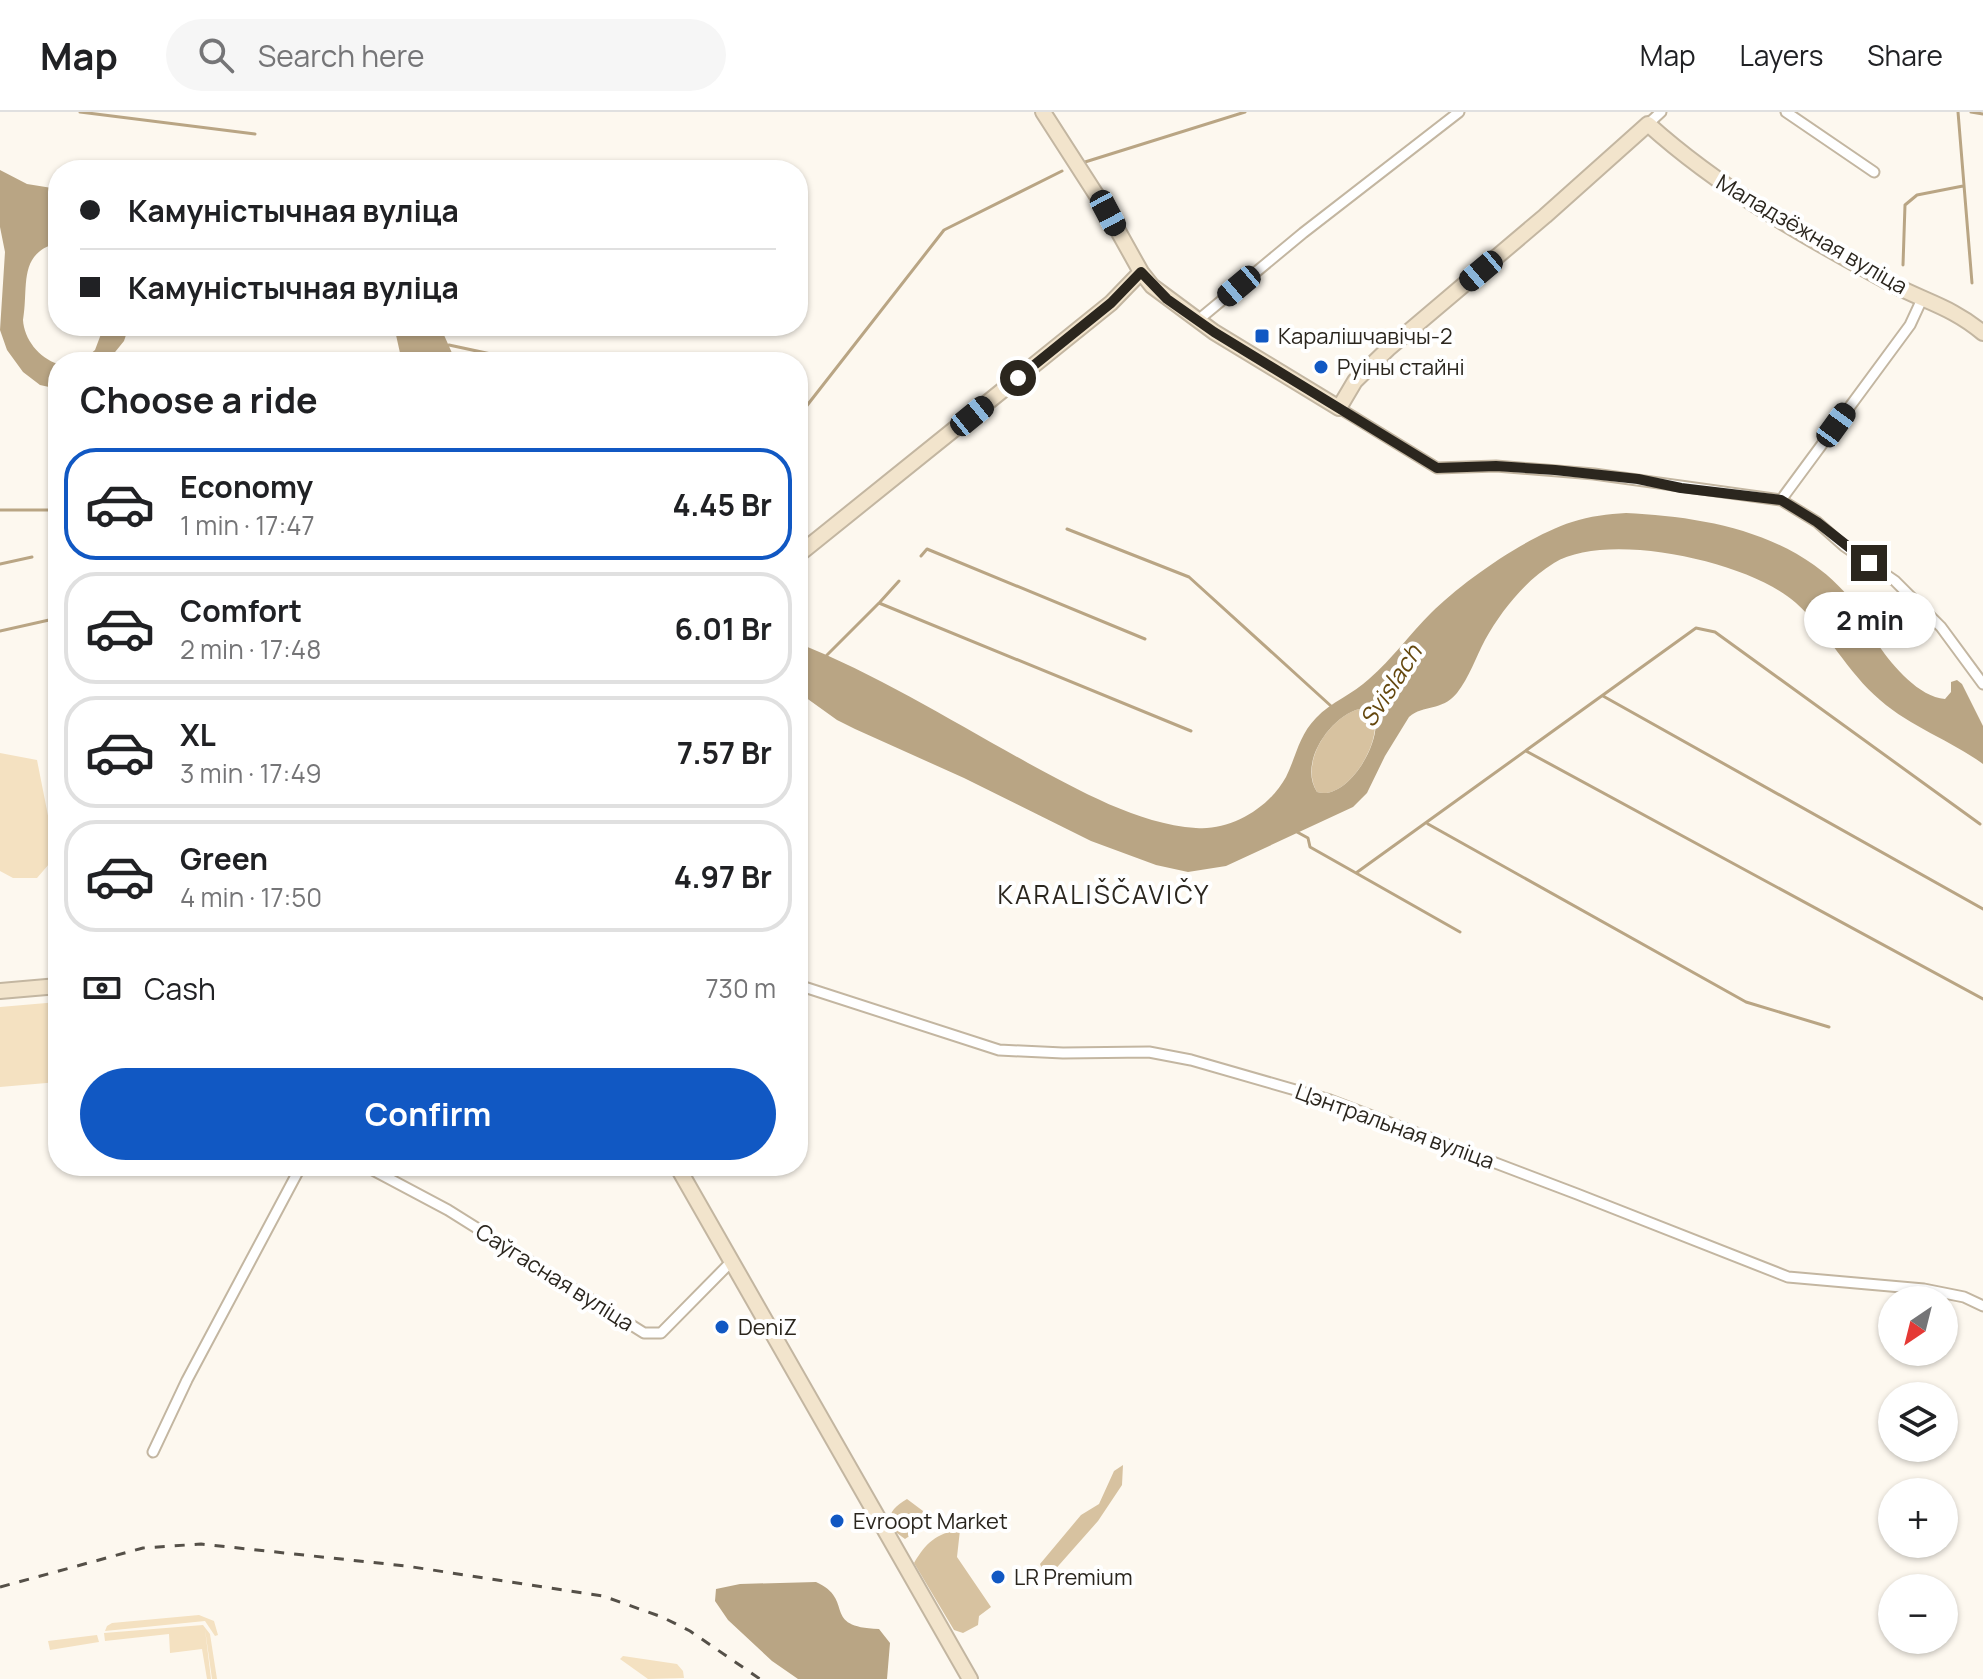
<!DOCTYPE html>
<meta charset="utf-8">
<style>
body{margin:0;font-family:Manrope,sans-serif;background:#f6f6f6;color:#202124;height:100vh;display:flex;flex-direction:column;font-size:30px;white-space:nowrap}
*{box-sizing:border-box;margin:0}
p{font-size:26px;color:#757577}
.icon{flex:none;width:44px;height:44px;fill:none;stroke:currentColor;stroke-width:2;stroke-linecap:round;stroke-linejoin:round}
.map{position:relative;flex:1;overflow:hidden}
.side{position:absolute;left:48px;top:240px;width:760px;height:824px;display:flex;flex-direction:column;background:#fff;border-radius:32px;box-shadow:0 2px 6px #0004}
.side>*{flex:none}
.banner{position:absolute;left:48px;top:48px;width:760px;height:176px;border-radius:32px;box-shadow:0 2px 6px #0004;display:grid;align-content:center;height:176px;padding:0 32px;background:#fff}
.needle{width:52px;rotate:215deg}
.buttons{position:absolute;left:1878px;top:1174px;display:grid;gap:16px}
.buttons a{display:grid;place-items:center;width:80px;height:80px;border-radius:50%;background:#fff;box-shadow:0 2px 6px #0004;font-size:40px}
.end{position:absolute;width:36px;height:36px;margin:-18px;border:10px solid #2b261e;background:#fff;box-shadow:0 0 0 4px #fff}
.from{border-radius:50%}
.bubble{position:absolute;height:56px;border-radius:28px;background:#fff;box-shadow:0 2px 6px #0004;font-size:26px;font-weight:700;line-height:56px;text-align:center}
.car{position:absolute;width:24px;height:48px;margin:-24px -12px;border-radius:10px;box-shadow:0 0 6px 2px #0007;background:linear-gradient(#222 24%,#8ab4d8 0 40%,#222 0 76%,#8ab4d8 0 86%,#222 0)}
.banner b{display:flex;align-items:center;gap:28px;height:76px;font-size:30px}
.banner b+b{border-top:2px solid #e0e0e0}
.banner i{width:20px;height:20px;background:#202124}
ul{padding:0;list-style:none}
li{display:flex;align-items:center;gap:24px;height:112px;margin:0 16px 12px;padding:0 16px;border:4px solid #e0e0e0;border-radius:32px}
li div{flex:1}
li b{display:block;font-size:30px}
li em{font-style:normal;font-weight:700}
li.active{border-color:#1158c3}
li>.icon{width:72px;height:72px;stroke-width:1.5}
h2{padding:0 32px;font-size:36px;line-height:96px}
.pay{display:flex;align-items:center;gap:20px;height:88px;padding:0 32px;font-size:30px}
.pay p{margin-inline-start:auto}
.action{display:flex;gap:16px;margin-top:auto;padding:16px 32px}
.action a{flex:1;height:92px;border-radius:48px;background:#1158c3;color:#fff;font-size:32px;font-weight:700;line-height:92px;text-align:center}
header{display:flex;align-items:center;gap:48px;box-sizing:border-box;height:112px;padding:0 40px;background:#fff;border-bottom:2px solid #e0e0e0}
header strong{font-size:38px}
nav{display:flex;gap:44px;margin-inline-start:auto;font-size:28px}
.search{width:560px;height:72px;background:#f6f6f6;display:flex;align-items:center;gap:20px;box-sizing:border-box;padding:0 28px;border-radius:44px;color:#757577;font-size:30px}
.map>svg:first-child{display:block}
</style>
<header>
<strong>Map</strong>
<div class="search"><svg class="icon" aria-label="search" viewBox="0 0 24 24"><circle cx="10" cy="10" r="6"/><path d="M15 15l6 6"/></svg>Search here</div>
<nav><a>Map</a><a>Layers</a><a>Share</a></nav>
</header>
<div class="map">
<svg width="1983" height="1567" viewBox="0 0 1983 1567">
<rect width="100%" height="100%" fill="#fdf8ef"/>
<path fill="#f4e1c1" d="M0 641 37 648 56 744 37 766H13L0 759Z
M58 890V970L0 975V895Z
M199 1503 214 1509 218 1523 215 1524 205 1509 105 1519 107 1514 112 1511Z
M203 1513 210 1522 217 1567H212L205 1517 211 1567H207L202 1537 170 1541 169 1522 105 1529 104 1521Z
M97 1523 99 1530 50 1538 48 1529Z
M623 1544 677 1552 683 1559 684 1566 648 1567 620 1547Z"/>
<path fill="#d7c2a0" d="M1359 597 1373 603C1384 628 1347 690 1317 680 1299 650 1330 605 1359 597Z
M1123 1353 1122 1373 1098 1409 1052 1461H1044L1040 1452 1081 1403 1099 1392 1114 1359Z
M907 1387 927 1402 923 1415 905 1427 890 1416C888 1400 894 1395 907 1387Z
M960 1418 957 1445 991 1495 979 1504 978 1513 963 1521 954 1518 914 1451C926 1431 936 1421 960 1418Z"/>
<path fill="#b9a584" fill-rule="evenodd" d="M0 58 27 72 58 77V131C17 141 29 175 23 208 24 227 39 246 58 252V277L40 273 23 260 7 238 0 218 5 140 0 115Z
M104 214H129L124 229 107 250H81L95 238Z
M394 214H440L456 250H402Z
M1626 401C1690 404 1761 415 1814 453 1831 465 1846 480 1858 497 1866 508 1871 523 1879 534 1893 554 1919 585 1945 587L1951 580V570L1957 568 1962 572 1983 614V652C1950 628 1911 615 1880 588 1847 560 1828 520 1796 491 1751 450 1608 418 1554 451 1526 468 1501 499 1485 528 1476 545 1469 566 1457 581 1441 600 1424 592 1409 605L1385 644 1367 681 1353 695 1226 754 1188 760 1156 753 1091 729 964 666 855 617 837 608 798 580V531C878 563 952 609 1028 651 1079 678 1137 712 1196 716 1231 719 1269 696 1286 665 1296 645 1299 623 1316 606 1331 590 1353 582 1369 567 1392 547 1410 522 1431 501 1464 468 1528 424 1572 410 1590 404 1608 402 1626 401ZM1359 597 1374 603C1384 628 1347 690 1317 680 1298 651 1330 605 1359 597Z
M816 1470C856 1488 820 1515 879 1517L890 1531 887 1567H798L772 1549 728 1508 715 1489 716 1477 740 1472Z"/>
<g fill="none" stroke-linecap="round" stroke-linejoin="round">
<path stroke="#b9a584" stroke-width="3" d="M80 0 255 22
M1958 0 1972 171
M1971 0 1983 2
M1085 50 1245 0
M1903 153 1905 93 1917 83 1963 74
M449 233 528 250
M111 246 162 250
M798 305 944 118 1062 59
M0 398H58
M1067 417 1189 465 1331 594
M921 444 927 437 1145 527
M0 452 32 445
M880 490 899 469
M0 519 58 506
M827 543 879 491 1191 619
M1603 584 1983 797
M1526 639 1983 887
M1428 712 1746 890 1829 915
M1297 720 1308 726 1310 735 1356 761 1696 516 1715 520 1980 712
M1356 761 1460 820"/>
<defs>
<path id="street" d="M1786 0 1874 60
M1648 12 1661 0
M1197 209 1303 121 1459 0
M1339 296 1437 356 1496 354 1594 362 1781 388 1817 410 1844 434 1895 469 1941 515 1983 572
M1781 388 1910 213 1923 185
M798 873 999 938 1063 941 1149 940 1191 948 1330 988 1577 1082 1788 1165 1924 1177 1964 1185 1983 1194
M361 1054 369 1056 448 1098 644 1221H661L732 1149
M153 1340 187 1268 301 1054"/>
<path id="secondary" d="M1043 0 1108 101 1141 160 1152 174 1214 220 1339 296 1355 269 1388 237 1545 104 1648 12C1720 77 1807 126 1892 172 1926 190 1952 195 1983 221
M798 443 1111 191 1141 160
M0 879 58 874
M677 1054 970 1567"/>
</defs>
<use href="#street" stroke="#c3b6a1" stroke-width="13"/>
<use href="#secondary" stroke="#c3b6a1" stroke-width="18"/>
<use href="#street" stroke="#fff" stroke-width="9"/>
<use href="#secondary" stroke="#f2e4cc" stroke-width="14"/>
<path stroke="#555048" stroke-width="3" stroke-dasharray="10 10" stroke-linecap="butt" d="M0 1475 143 1436 201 1432 406 1454 603 1484 662 1505 690 1519 760 1567"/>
</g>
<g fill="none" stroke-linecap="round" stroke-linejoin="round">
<path stroke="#2b261e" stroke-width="10" d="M1018 266 1111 191 1141 160 1167 187 1214 220 1437 356 1496 354 1555 358 1638 367 1681 376 1781 388 1817 410 1869 451"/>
</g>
<g fill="#1158c3" stroke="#fff" stroke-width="3">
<rect x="1254" y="216" width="16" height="16" rx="4"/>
<circle cx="1321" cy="255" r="8"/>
<circle cx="722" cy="1215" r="8"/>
<circle cx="837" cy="1409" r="8"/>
<circle cx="998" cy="1465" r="8"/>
</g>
<g text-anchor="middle" stroke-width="8" stroke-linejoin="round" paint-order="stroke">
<g font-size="22" fill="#2b261e" stroke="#fff">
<text transform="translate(1812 122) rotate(30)" y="8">Маладзёжная вуліца</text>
<text transform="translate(1395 1014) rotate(20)" y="8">Цэнтральная вуліца</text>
<text transform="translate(555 1165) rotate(32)" y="8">Саўгасная вуліца</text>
</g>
<g font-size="22" fill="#2b261e" stroke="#fff" text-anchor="start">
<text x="1278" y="232">Каралішчавічы-2</text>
<text x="1337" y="263">Руіны стайні</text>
<text x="738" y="1223">DeniZ</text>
<text x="853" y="1417">Evroopt Market</text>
<text x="1014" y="1473">LR Premium</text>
</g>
<g font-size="24" font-style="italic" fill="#65480e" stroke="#fff">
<text transform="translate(1391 574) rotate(-57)" y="8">Svislach</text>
</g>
<g font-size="26" letter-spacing="2" fill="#2b261e" stroke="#fff">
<text x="1104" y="792">KARALIŠČAVIČY</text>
</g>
</g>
</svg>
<div class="buttons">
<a><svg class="needle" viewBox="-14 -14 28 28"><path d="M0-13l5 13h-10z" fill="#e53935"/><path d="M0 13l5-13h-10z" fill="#757577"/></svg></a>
<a><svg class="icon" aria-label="layers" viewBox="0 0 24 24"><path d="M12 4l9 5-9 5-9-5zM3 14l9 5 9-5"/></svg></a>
<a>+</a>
<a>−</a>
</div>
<i class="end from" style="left:1018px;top:266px"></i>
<i class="end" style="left:1869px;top:451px"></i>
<div class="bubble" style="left:1804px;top:480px;width:132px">2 min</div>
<i class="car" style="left:1108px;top:101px;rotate:152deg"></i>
<i class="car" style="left:1481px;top:159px;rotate:230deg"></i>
<i class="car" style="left:1239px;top:174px;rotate:230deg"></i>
<i class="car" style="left:972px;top:304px;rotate:51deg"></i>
<i class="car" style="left:1836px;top:313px;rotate:36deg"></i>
<div class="banner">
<b><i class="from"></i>Камуністычная вуліца</b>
<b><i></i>Камуністычная вуліца</b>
</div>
<section class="side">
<h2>Choose a ride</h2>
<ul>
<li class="active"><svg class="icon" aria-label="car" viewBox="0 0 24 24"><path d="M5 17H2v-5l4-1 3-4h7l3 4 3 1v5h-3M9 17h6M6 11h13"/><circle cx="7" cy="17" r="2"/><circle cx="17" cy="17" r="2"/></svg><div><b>Economy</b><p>1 min · 17:47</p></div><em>4.45 Br</em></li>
<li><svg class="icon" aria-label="car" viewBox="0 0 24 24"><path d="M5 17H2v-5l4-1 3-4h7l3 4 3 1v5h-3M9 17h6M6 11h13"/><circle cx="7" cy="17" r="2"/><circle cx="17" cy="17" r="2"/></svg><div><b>Comfort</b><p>2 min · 17:48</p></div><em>6.01 Br</em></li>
<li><svg class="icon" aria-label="car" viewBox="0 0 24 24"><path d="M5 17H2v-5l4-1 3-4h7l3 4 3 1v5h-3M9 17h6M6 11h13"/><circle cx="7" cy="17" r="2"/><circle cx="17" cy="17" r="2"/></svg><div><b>XL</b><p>3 min · 17:49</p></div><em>7.57 Br</em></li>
<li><svg class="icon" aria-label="car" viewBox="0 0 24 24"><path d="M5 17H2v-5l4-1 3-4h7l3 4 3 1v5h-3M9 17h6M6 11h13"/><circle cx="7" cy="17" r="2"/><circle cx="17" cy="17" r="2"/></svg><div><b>Green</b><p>4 min · 17:50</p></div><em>4.97 Br</em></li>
</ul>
<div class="pay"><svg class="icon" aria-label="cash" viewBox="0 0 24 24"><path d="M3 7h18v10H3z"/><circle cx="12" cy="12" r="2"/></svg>Cash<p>730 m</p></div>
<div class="action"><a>Confirm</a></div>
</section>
</div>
